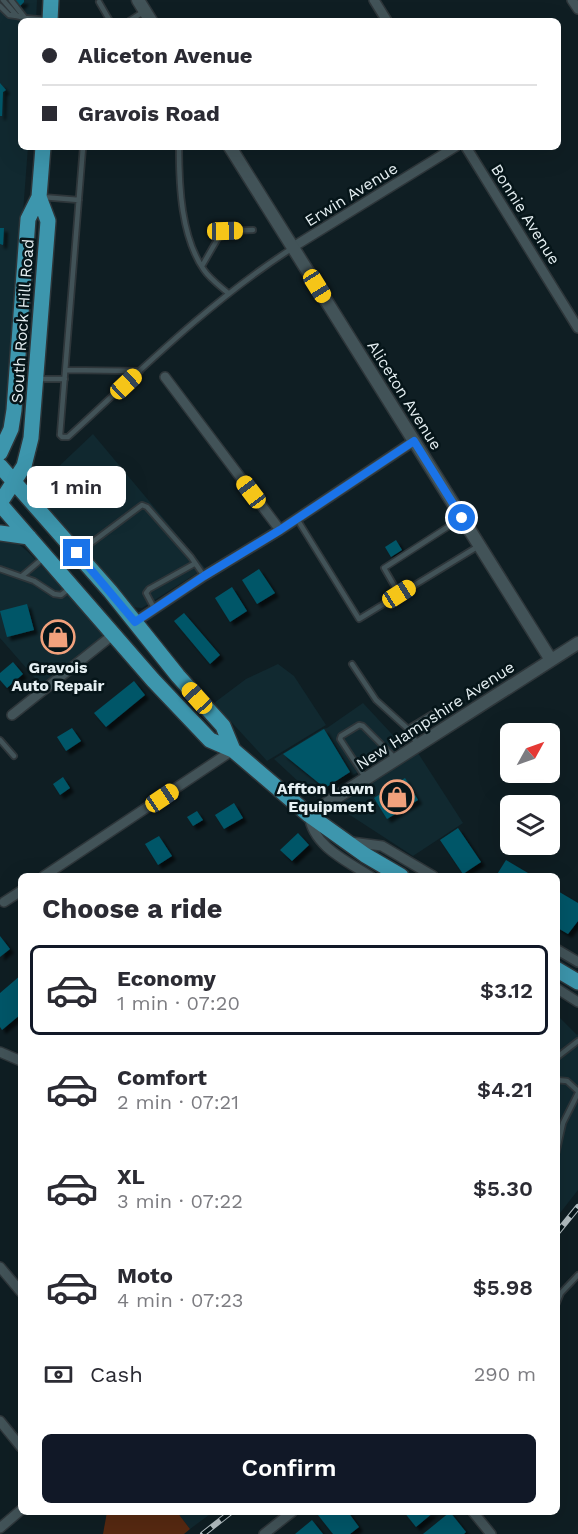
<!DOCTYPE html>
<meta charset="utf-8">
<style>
body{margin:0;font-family:"Work Sans",sans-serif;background:#f2f2f3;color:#2b2b33;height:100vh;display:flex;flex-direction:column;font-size:22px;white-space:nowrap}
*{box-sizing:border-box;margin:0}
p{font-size:20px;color:#7c7c81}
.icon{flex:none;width:33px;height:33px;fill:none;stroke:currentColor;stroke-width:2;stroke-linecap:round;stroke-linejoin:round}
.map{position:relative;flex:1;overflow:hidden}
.drawer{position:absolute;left:18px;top:873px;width:542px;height:642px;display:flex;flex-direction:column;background:#fff;border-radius:9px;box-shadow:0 6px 24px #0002}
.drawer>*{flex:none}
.hud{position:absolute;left:18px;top:18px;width:543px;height:132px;border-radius:9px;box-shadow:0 6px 24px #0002;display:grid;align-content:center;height:132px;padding:0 24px;background:#fff}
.needle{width:39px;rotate:50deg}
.tools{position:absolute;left:500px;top:723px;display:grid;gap:12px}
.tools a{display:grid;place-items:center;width:60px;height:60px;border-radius:9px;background:#fff;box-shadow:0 6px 24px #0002;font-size:30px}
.end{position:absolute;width:27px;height:27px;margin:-14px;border:8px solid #1a73e8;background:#fff;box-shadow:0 0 0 3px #fff}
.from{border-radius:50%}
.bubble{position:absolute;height:42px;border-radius:9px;background:#fff;box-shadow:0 6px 24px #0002;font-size:20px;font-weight:600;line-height:42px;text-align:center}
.car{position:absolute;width:18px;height:36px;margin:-18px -9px;border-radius:8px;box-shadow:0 0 4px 2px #0007;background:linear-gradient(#f5c518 24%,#345 0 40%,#f5c518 0 76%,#345 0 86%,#f5c518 0)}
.hud b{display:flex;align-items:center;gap:21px;height:57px;font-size:22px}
.hud b+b{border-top:2px solid #e1e1e2}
.hud i{width:15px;height:15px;background:#2b2b33}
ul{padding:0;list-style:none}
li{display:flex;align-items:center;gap:18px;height:90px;margin:0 12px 9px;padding:0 12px;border:3px solid transparent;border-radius:9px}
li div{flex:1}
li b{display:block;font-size:22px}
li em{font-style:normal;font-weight:600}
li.on{border-color:#111827}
li>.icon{width:54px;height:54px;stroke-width:1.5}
h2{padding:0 24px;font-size:27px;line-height:72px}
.pay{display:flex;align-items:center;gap:15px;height:66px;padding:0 24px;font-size:22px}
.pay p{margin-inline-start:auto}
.cta{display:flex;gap:12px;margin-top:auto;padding:12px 24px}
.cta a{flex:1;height:69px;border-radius:9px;background:#111827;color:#fff;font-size:24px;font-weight:600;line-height:69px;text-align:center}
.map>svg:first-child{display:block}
</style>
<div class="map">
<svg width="578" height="1534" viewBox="0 0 578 1534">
<defs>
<filter id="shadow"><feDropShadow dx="4" dy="4" stdDeviation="1.5" flood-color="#0009"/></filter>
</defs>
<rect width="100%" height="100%" fill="#0f1e23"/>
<path fill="#112930" d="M0 0H37L36 21H21V147H28L7 422 0 431Z
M93 434 205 568 142 608 131 607 36 495V488Z
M0 539 16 542 27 551 73 598 105 636 41 685 0 638Z
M278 664 294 676 326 725 267 761 214 703 246 679Z
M363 703 403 746 315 797 274 759 322 729 327 728Z
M418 753 463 823 413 856 336 806Z
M556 1014 577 1035 578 1034V1190L557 1217Z
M177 1512H213L190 1529Z"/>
<path fill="#572911" d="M107 1512H177L190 1529 184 1534H103Z"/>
<path fill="#015668" filter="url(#shadow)" d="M14 0H24V2L20 6Z
M0 83 6 90 3 92 2 116H0Z
M0 228H4L3 245 0 244Z
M396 540 402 550 391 557 385 547Z
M259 569 275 593 257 604 242 580Z
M232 587 247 611 230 622 215 598Z
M27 604 34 630 7 637 0 611Z
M184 613 220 655 210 664 174 621Z
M13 662 23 674 7 688 0 680V673Z
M134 681 145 695 106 727 94 713Z
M72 728 81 741 66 751 57 737Z
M324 729 350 772 325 788 283 754Z
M63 777 70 788 60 795 53 784Z
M405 778 418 800 387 819 374 798Z
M234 803 243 818 224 829 215 815Z
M197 811 203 820 193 826 187 817Z
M458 828 481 862 463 874 440 840Z
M298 833 309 845 292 861 280 850Z
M159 836 172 856 158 865 145 844Z
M506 860 533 876H496Z
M556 890 578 903V921L568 934 556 927Z
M0 936 10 949 0 957Z
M21 975V1014L2 1030 0 1027V993Z
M321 1512H348L359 1527 350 1534H333L318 1515Z
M404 1512H434L416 1527Z
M450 1512 466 1532 464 1534H423Z
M312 1520 323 1534H295Z"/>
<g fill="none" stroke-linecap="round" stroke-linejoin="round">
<defs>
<path id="service" d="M3 0 17 16 25 18
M11 0 25 18 47 20
M99 2 110 21
M0 6 9 15 17 16
M129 21 143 12
M83 147 60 435 62 437H68C140 371 209 302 291 249
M179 147C179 186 181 237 204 270 210 279 220 286 228 293
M42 197 79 200
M202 266 221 233 225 231 253 230
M66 370 140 371
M38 379H65
M297 519 359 619 477 547
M79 552 142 505 147 507 191 557 204 576
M0 569 34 581 54 594 61 595 70 588
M22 576 42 559
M399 594 384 568 460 519
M154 608 146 593 149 589 194 564
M352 664 376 700 408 729 418 745
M408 729 434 713
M0 740 14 756
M365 777 340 739 341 736 359 725 363 726 396 759
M556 1058 578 1041
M556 1080 567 1081 578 1091
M556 1154 563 1123 578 1093
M556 1305 561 1293 578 1275"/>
<path id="minor" d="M374 0 387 21
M572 0 578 9
M466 147 578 328
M293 247 455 147
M165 377 280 530
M135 622 204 576 280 530 414 441
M12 715 114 634
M309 815C313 846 345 860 370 876
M351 842 382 846 433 876
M44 876 233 750
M4 902 21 891
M556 949 578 962
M556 988 578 1002
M0 1052 21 1061
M0 1267 21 1292
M0 1421 21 1447
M473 1512 491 1534
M0 1528 21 1510
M264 1534 292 1512"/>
<path id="tertiary" d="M138 0 151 21
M230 147 551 660
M309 815 578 643"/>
<path id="primary" d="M50 21 51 0
M0 453 11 429 14 410 28 219 39 197
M0 466 110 591 178 676 223 726 233 750
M0 503 24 466 31 438 48 221 39 197 43 147
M0 504 153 680 210 740 233 750 309 815 365 855 401 876
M0 533 29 537
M556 969 578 982"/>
</defs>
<use href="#service" stroke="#2e363a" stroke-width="8"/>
<use href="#minor" stroke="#2e363a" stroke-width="12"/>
<use href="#tertiary" stroke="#2e363a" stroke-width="15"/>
<use href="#primary" stroke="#2e363a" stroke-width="18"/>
<use href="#service" stroke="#425358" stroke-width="4.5"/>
<use href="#minor" stroke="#425358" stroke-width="9"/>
<use href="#tertiary" stroke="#425358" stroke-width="12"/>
<use href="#primary" stroke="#3d96ad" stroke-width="15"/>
<defs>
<path id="rail" d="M556 1234 578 1207
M203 1534 231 1512"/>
</defs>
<use href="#rail" stroke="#b3bec2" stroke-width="6"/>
<use href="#rail" stroke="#061519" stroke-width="4" stroke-dasharray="11" stroke-linecap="butt"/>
</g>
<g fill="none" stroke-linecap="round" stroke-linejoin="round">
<path stroke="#1a73e8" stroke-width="8" d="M77 553 135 622 204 576 280 530 414 441 462 518"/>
</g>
<defs>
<symbol id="shop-ring" viewBox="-11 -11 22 22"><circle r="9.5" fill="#061519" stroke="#f1a17c" stroke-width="1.5"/><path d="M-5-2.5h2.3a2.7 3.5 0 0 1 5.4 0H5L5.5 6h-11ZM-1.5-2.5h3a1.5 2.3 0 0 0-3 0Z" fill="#f1a17c"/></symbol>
</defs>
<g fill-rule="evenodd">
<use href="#shop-ring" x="39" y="618" width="38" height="38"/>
<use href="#shop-ring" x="378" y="778" width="38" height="38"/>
</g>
<g text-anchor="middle" stroke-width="5" stroke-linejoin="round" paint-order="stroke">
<g font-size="16" fill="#e5eff2" stroke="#061519">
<text transform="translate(351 194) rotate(-32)" y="6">Erwin Avenue</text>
<text transform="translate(526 214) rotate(58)" y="6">Bonnie Avenue</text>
<text transform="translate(22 321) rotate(-86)" y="6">South Rock Hill Road</text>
<text transform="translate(405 395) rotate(58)" y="6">Aliceton Avenue</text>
<text transform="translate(435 715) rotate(-33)" y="6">New Hampshire Avenue</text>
</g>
<g font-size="16" font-weight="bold" fill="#e5eff2" stroke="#061519">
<text x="58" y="673">Gravois<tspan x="58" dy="18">Auto Repair</tspan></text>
<text x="374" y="794" text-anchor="end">Affton Lawn<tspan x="374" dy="18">Equipment</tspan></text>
</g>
</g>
</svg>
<div class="tools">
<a><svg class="needle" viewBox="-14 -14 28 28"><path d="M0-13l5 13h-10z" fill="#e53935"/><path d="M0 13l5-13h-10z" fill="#7c7c81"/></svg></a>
<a><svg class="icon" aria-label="layers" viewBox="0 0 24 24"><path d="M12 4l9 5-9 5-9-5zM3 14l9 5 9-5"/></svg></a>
</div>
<i class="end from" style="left:462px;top:518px"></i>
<i class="end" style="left:77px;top:553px"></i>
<div class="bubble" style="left:27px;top:466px;width:99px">1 min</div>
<i class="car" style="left:225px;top:231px;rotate:89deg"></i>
<i class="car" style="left:317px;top:286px;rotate:148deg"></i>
<i class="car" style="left:126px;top:384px;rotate:47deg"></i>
<i class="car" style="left:251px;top:492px;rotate:323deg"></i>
<i class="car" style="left:399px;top:594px;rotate:58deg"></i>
<i class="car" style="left:197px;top:698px;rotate:318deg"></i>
<i class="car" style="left:162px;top:798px;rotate:56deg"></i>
<div class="hud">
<b><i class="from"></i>Aliceton Avenue</b>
<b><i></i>Gravois Road</b>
</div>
<section class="drawer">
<h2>Choose a ride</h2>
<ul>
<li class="on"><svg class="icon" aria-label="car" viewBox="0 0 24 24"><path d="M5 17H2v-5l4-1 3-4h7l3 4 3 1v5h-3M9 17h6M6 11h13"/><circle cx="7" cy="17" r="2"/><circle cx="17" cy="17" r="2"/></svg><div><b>Economy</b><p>1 min · 07:20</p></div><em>$3.12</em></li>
<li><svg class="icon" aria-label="car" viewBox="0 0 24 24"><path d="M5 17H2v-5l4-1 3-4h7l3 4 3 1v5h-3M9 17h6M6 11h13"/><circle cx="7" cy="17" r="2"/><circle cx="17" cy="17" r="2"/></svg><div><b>Comfort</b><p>2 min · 07:21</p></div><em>$4.21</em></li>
<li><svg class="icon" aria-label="car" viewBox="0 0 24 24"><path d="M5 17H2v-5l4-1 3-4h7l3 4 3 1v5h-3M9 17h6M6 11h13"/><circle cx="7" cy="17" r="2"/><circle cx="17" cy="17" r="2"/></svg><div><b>XL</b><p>3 min · 07:22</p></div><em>$5.30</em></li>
<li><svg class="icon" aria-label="car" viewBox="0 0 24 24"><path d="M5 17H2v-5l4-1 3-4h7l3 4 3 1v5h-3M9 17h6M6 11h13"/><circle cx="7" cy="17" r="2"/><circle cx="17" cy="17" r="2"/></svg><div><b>Moto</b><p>4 min · 07:23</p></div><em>$5.98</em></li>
</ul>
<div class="pay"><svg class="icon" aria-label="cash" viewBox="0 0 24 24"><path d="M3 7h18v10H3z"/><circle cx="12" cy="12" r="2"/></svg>Cash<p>290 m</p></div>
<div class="cta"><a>Confirm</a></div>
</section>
</div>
